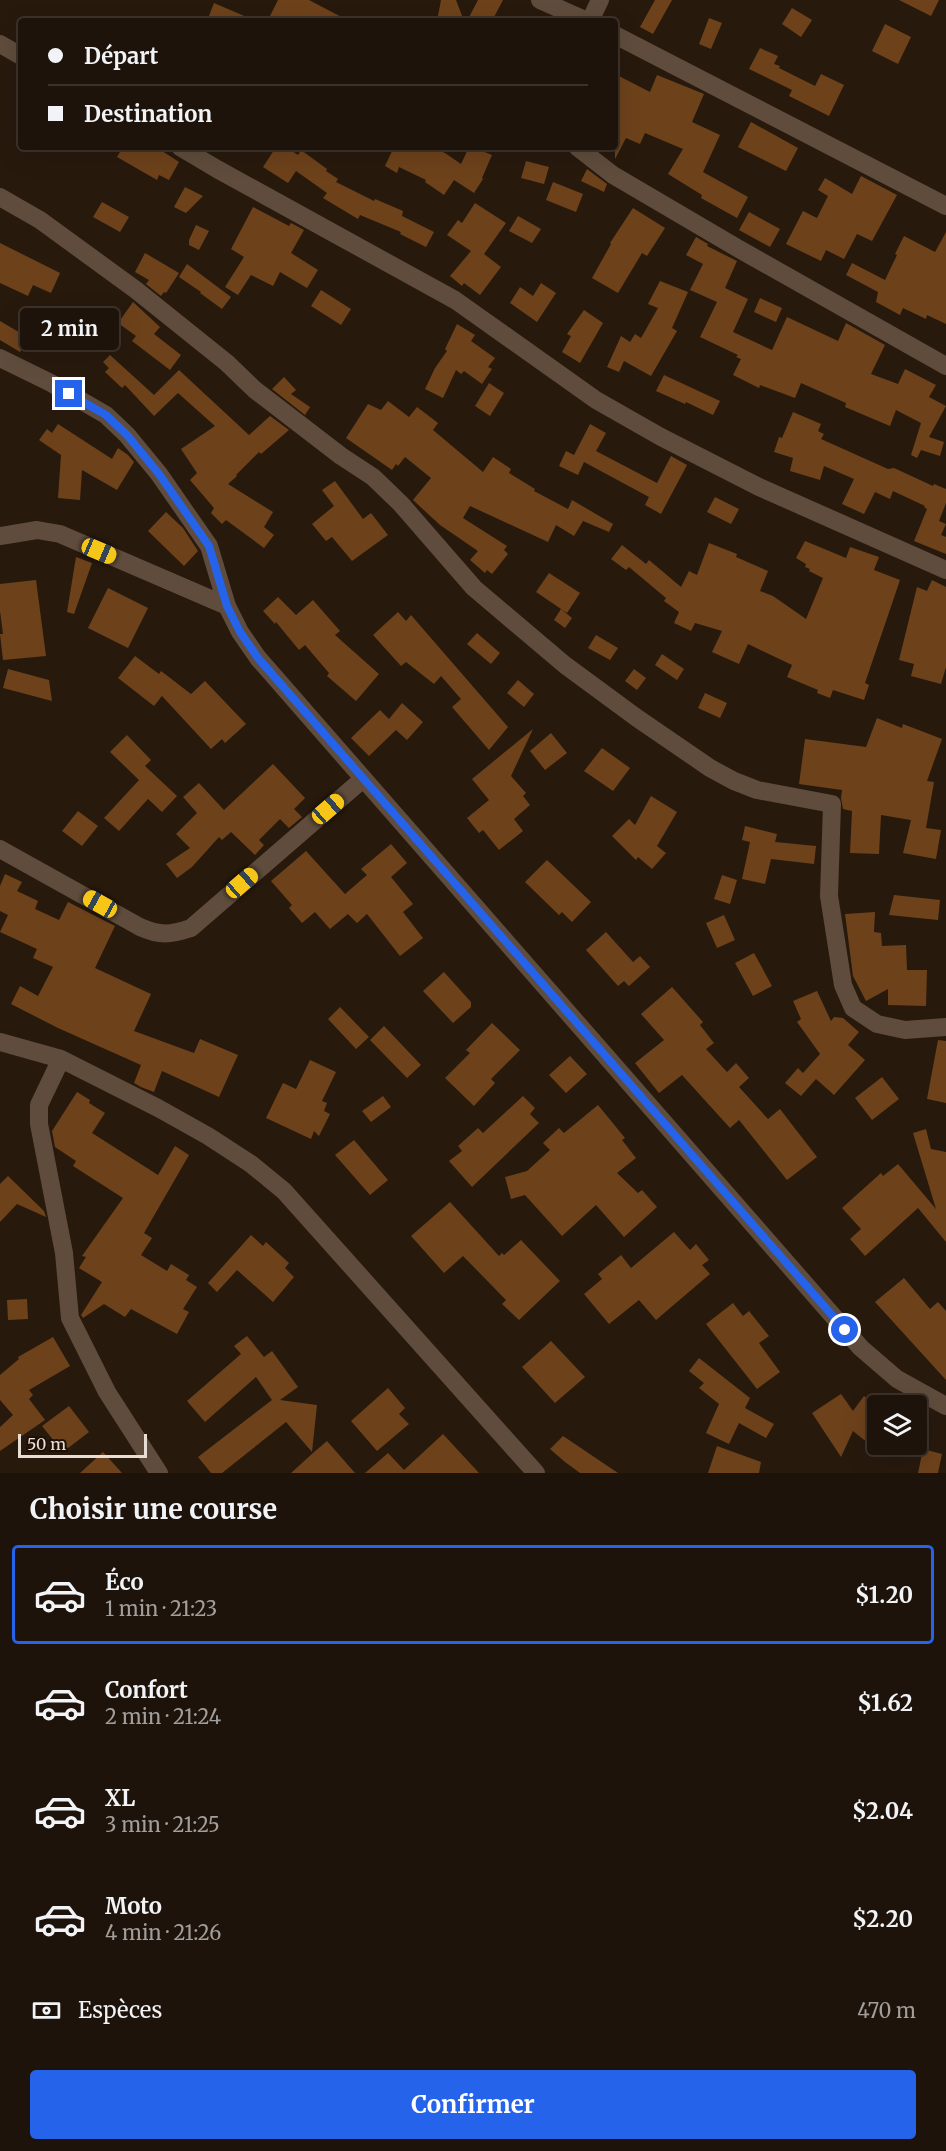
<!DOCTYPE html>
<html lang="fr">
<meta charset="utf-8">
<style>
body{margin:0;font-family:Merriweather,serif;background:#261c13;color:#f1f3f6;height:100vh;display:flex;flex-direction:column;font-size:22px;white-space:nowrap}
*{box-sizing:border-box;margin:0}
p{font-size:20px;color:#a19e9c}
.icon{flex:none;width:33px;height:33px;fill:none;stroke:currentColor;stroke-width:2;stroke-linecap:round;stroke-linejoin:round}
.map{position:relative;height:1473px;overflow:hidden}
.side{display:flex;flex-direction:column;background:#1e130a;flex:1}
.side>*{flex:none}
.top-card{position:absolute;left:18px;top:18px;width:600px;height:132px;border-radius:6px;box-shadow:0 6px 24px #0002,0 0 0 2px #3c322b;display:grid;align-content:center;height:132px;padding:0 30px;background:#1e130a}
.buttons{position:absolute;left:867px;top:1395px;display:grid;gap:12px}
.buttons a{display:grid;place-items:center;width:60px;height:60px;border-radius:6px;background:#1e130a;box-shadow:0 6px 24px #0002,0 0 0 2px #3c322b;font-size:30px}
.scale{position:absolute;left:18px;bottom:15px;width:129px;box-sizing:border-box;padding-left:6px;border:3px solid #e9ded6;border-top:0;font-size:16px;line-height:21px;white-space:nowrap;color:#e9ded6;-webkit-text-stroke:4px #1e1005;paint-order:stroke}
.end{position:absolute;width:27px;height:27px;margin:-14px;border:8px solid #2563eb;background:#fff;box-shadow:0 0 0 3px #fff}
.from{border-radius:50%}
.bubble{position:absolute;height:42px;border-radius:6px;background:#1e130a;box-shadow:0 6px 24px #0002,0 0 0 2px #3c322b;font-size:20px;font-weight:700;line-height:42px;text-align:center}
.car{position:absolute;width:18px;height:36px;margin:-18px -9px;border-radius:8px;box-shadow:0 0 4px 2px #0007;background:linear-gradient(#f5c518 24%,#345 0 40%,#f5c518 0 76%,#345 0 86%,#f5c518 0)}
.top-card b{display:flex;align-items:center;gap:21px;height:57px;font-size:22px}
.top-card b+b{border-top:2px solid #3c322b}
.top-card i{width:15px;height:15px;background:#f1f3f6}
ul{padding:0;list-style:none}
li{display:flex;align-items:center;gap:18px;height:99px;margin:0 12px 9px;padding:0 18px;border:3px solid transparent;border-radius:6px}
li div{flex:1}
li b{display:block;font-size:22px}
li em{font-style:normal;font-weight:700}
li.on{border-color:#2563eb}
li>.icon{width:54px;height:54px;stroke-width:1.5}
h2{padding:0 30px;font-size:27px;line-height:72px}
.pay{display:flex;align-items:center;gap:15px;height:66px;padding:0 30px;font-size:22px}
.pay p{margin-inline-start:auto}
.action{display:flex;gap:12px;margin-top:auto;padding:12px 30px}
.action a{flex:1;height:69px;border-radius:6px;background:#2563eb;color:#fff;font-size:24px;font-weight:700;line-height:69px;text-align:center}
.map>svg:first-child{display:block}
</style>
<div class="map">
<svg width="946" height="1473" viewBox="0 0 946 1473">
<rect width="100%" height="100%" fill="#28190d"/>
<path fill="#6d421b" d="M278 0H309L349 21H279L270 16Z
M441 0H456L464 21H437Z
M478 0H503L492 21H467Z
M655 0H672L653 34 640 27Z
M899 0H939L931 16Z
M214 3 256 21H207Z
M792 8 812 20 801 37 782 24Z
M709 18 722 23 711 49 699 44Z
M885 24 911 37 898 64 872 51Z
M760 48 778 56 774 64 780 66 779 68 815 86 821 74 844 85 829 116 789 96 792 90 749 69Z
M615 74 650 92 657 75 704 94 692 122 720 135 703 172 748 197 737 218 701 198 702 195 668 174 683 149 645 133 640 144 626 138 615 159Z
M751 122 798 148 786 171 738 147Z
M123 147H156L179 162 169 180 159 175 157 180 117 157Z
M276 147H286L298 155 301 150 327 169 326 171 338 179 336 182 374 201 375 199 403 211 402 216 434 232 426 247 400 234 401 232 360 215 358 219 323 198 327 193 296 171 288 183 263 167Z
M394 147H430L445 153 461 164 469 147H484L482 151 492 155 482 178 483 179 474 193 454 180 444 195 425 182 426 180 399 167 397 173 385 166Z
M526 161 549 167 544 184 521 178Z
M587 169 607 184 604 192 581 181Z
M861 176 897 195 872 241 857 234 844 259 826 250 821 261 786 244 803 211 817 218 828 196 818 190 825 178 852 194Z
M553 182 583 194 576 212 546 200Z
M185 187 203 196 186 213 174 207Z
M102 202 129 217 120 232 93 217Z
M475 203 506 223 484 254 501 267 480 295 464 283 462 286 450 276 471 251 447 235 458 220 462 223Z
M253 207 289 226 291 223 304 230 291 253 318 270 307 288 280 272 273 286 251 275 238 295 225 287 244 257 231 249Z
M633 208 665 228 647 256 642 253 618 293 592 278 611 244 610 243Z
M749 212 780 229 770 247 739 230Z
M518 216 541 229 532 243 509 231Z
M196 225 209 231 199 250 189 245V240Z
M946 232V324L927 315 926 319 903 308 900 315 876 302 878 292 846 275 852 263 885 280 897 255 895 254 904 236 935 252Z
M696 237 708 244 707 246 737 261 725 288 748 299 733 332 772 350 787 317 838 341 846 323 885 345 871 374 898 384 905 369 936 385 929 397 946 406 929 437 944 442 940 456 921 450 917 458 911 455 921 423 896 410 890 426 845 407 846 403 801 383 795 398 760 385 759 388 733 375 741 359 736 357 738 355 700 337 717 302 690 290 703 264 686 255Z
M0 243 60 273 51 293 33 285 28 296 0 283Z
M145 253 179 273 166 293 164 292 161 296 146 284 149 280 135 272Z
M187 264 231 297 222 309 200 293 201 292 179 277Z
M660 281 688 292 672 328 677 331 651 376 624 361 619 372 607 367 621 336 630 342 635 334 641 338 658 308 648 304Z
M541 283 556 293 537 322 510 303 520 287 533 296Z
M321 290 351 309 341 325 311 306Z
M760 298 782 308 776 322 754 312Z
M133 302 160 327 154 334 181 355 170 370 132 341 136 336 118 323Z
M584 310 603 323 580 363 562 352 571 336 567 334Z
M0 321 29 338 20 352 0 340Z
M457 324 475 335 471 341 495 358 488 367 492 369 482 384 464 371 461 374 456 370 443 398 425 389 435 368 447 351 445 349Z
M110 355 154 395 179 370 249 435 270 416 289 430 261 454 259 452 236 475 237 476 228 484 273 512 264 527 274 535 264 548 226 520 222 524 211 513 214 508 190 480 197 473 181 449 215 426 178 393 154 416 125 385 122 388 105 372 109 368 103 362Z
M664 375 720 401 713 415 686 402 685 404 656 391Z
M284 377 296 390 291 394 310 407 305 415 272 389Z
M489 383 504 393 490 416 475 406Z
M388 401 409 417 417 407 438 423 433 430 483 472 493 457 511 469 509 473 535 489 534 491 568 509 572 500 613 524 609 532 583 521 574 536 556 525 548 542 470 506 463 518 507 546 504 550 508 554 492 574 487 570 485 573 470 560 478 551 440 525 413 500 431 478 405 457 398 466 396 464 392 470 346 438 368 404 381 410Z
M793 412 821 424 818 431 824 434 821 439 888 469 894 468 933 486 934 484 946 489V503L939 521 946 524 941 535 946 537V554L914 541 927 509 924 507 925 506 893 491 890 499 875 492 864 514 842 504 854 479 824 466 820 480 790 471 793 458 774 452 779 437 782 438Z
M58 424 112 459 118 448 128 455 134 462 117 490 82 470 80 500 58 498 61 455 39 440 47 429 52 433Z
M590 424 606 433 596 451 657 483 671 456 687 465 661 514 645 505 649 497 584 462 578 475 559 466 566 451 574 455Z
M335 481 363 519 371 513 388 535 352 561 332 537 326 541 312 524 334 506 322 490Z
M715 497 739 509 731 524 707 512Z
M166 512 183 528 198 551 184 566 148 531Z
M805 541 846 558 850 547 879 557 874 570 900 580 865 683 869 685 864 700 833 690 830 698 817 693 818 690 787 677 792 665 748 644 739 664 712 652 722 631 695 623 691 631 674 623 679 612 664 601 666 598 629 567 626 570 611 559 622 545 646 564 649 560 681 587 689 571 697 575 709 543 737 554 736 557 768 571 760 591 773 596 806 619 823 578 809 571 810 569 805 567 806 564 796 558Z
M76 557 92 563 74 614 67 612Z
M549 573 580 593 567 613 536 592Z
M36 580 46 656 3 660 0 634H3L0 611V584Z
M932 580 946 587V667L941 684 911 676 914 664 899 660 917 587 927 591Z
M108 588 148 608 128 648 88 628Z
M278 597 296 615 313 600 340 631 335 635 379 674 356 701 327 676 329 673 305 645 299 650 276 622 275 624 263 611Z
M561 609 572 618 565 628 554 620Z
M398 612 406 621 411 615 508 727 489 750 452 707 461 699 441 676 434 684 406 662 401 666 373 635Z
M477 633 500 653 491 664 467 644Z
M596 635 618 648 610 660 588 648Z
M662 654 684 669 677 680 655 665Z
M135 656 159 674 161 671 191 694 205 681 246 724 225 743 222 739 211 749 162 696 154 706 118 678Z
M8 669 49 680 52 701 3 688Z
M634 669 646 678 637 690 625 681Z
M518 680 534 694 524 707 507 693Z
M705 693 727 703 720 718 698 708Z
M402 703 423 722 407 740 396 730 369 756 351 738 380 710 389 719Z
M877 718 902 728 903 724 942 739 927 781 934 782 926 828 941 830 936 859 903 853 911 820 881 815 879 854 850 853 852 811 843 809 841 798 842 790 799 784 805 739 866 747Z
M533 729 511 776 526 793 523 796 530 805 514 819 523 831 499 850 483 830 479 833 467 818 489 800 472 779Z
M551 733 567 753 545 770 530 751Z
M127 735 151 760 145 766 177 796 162 812 148 799 119 831 104 818 139 780 110 752Z
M602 748 630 768 613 791 584 771Z
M273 764 305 798 294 809 302 817 289 828 280 819 259 840 264 845 255 855 231 832 222 840 219 837 192 867 177 878 166 864 190 848 176 834 197 813 183 797 199 783 224 810Z
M651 796 677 812 657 846 666 853 652 869 638 857 636 860 612 836 629 819 635 825Z
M78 811 98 826 82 846 62 831Z
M745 826 777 834 775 842 816 846 814 864 771 859 765 884 742 879 750 842 742 840Z
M391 844 407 863 391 877 413 904 403 912 423 938 400 956 367 914 357 923 348 914 330 929 315 912 302 923 289 908 292 905 271 881 306 851 345 894 367 875 361 869Z
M547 860 591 902 572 922 562 912 559 915 525 882Z
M5 874 22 882 17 891 38 901 35 909 59 920 68 902 115 926 95 968 151 994 134 1031 194 1053 200 1039 238 1055 219 1097 162 1071 154 1092 141 1087 134 1083 141 1065 58 1028 11 1004 20 986 38 996 53 967 33 958 37 949 0 932 8 915 0 911V886Z
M722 875 737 880 730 904 714 899Z
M894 895 940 900 938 920 889 915Z
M875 912 874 932 881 933 882 946 906 945 907 970H927L926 1006 888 1005V989L866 1001 853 976 845 914Z
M724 915 735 940 717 948 706 923Z
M606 932 633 962 640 956 650 967 629 986 624 981 618 986 586 950Z
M754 953 772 986 753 996 735 963Z
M444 972 471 1002V1007L453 1023 423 991Z
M672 987 703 1022 700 1025 714 1043 706 1049 727 1072 736 1063 749 1078 739 1087 768 1119 780 1109 817 1157 787 1180 739 1120 730 1128 682 1075 659 1093 635 1063 664 1040 641 1014Z
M817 991 831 1021 834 1017 843 1018 859 1032 848 1045 865 1060 834 1095 816 1079 801 1096 785 1083 798 1068 803 1073 820 1054 797 1022 801 1019 793 1001Z
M340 1007 369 1037 356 1049 328 1019Z
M492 1023 520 1050 491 1079 495 1083 474 1106 445 1078 470 1053 466 1050Z
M384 1026 421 1065 407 1078 370 1040Z
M938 1040 946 1041V1103L927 1099Z
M570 1056 587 1074 566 1093 549 1075Z
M310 1060 336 1072 322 1101 327 1103 324 1111 330 1114 319 1136 314 1131 311 1139 266 1118 283 1083 296 1089Z
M882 1077 899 1099 872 1120 855 1098Z
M77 1092 90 1100 89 1103 105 1113 92 1133 158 1175 175 1146 189 1155 144 1233 152 1238 141 1255 167 1271 171 1264 189 1275 186 1280 197 1287 183 1309 189 1312 177 1334 131 1309 125 1317 104 1304 83 1318 81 1315 102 1282 79 1268 86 1257 82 1256 123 1198 73 1166 76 1161 55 1147 52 1131Z
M383 1096 391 1107 371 1122 362 1111Z
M523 1096 535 1108 530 1114 539 1123 472 1187 449 1161 462 1151 458 1146 478 1128 483 1133Z
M598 1105 625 1138 622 1140 636 1158 617 1173 638 1193 642 1190 657 1207 624 1237 596 1205 562 1236 525 1195 511 1199 505 1177 527 1171 550 1150 543 1143 559 1128 564 1133Z
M926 1129 931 1149 946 1152V1242L918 1208 865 1256 850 1239 861 1229 842 1208 881 1173 883 1176 898 1164 936 1209 913 1133Z
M354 1140 388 1180 370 1195 335 1155Z
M8 1176 44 1211 46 1217 17 1204 0 1222V1184Z
M450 1202 499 1256 502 1253 504 1255 521 1240 560 1281 519 1320 502 1304 506 1300 463 1256 444 1273 411 1236Z
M674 1232 690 1250 696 1244 709 1260 702 1265 710 1274 656 1320 639 1300 609 1324 584 1294 602 1279 598 1274 621 1255 631 1268Z
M251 1235 263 1246 266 1242 289 1263 285 1268 294 1277 273 1302 237 1270 217 1292 208 1283Z
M904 1278 930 1309 938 1302 946 1311V1380L875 1302Z
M27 1299 28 1319 8 1320 7 1300Z
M733 1303 743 1316 749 1311 769 1336 759 1343 780 1372 757 1389 706 1324Z
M247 1336 264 1357 272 1351 298 1387 280 1400 317 1405 312 1452 286 1422 222 1473H211L198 1457 272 1400 256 1377 205 1422 187 1401 241 1354 234 1346Z
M53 1337 70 1366 29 1390 33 1395 29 1399 45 1420 0 1451V1427L13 1415 0 1400V1375L19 1359 18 1357Z
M551 1341 585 1377 555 1403 522 1367Z
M699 1358 750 1398 745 1408 774 1424 766 1438 739 1423 729 1444 706 1433 719 1404 699 1388 704 1383 689 1371Z
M388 1388 405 1408 399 1414 409 1424 377 1451 351 1421Z
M841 1394 853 1411 864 1396 878 1407V1451L853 1431 841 1457 812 1413Z
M69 1406 89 1432 63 1452 42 1426Z
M443 1434 479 1473H365L388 1453 404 1470Z
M563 1436 618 1473H580L565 1462 550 1449Z
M327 1441 355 1473H291L313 1453Z
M717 1446 761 1462 759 1473H708Z
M923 1449 942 1454 938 1473H918Z
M103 1452 122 1473H80Z"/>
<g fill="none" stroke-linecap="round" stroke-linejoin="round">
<path stroke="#5f4c3c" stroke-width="18" d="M540 0 587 21
M590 21 600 0
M615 35 946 206
M0 44 21 56
M180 147 217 169 455 300 596 400 661 437 759 487 946 570
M577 147 613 175 739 249 946 366
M0 197 40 220 136 290 227 363 255 390 341 456 373 477 401 504 474 588 565 665 637 718 710 768 734 781 757 790 832 804 829 896 843 985 853 1008 877 1024 905 1030 946 1027
M0 358 51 383 106 415 127 435 159 474 209 546 227 606 240 632 258 658 861 1348 897 1379 946 1406
M0 536 37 530 60 534 227 606
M0 849 140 927C160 936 170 935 191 928L363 779
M0 1042 61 1059 158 1108 208 1136 251 1164 284 1191 536 1473
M61 1059 39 1105V1124L64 1253 70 1318 107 1392 159 1473"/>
</g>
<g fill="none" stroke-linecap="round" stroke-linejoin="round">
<path stroke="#2563eb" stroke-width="8" d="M69 394 106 415 127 435 159 474 209 546 227 606 240 632 258 658 845 1330"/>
</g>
</svg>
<div class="buttons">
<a><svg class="icon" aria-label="layers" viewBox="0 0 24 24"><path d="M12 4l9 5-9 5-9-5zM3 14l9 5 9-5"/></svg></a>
</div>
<div class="scale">50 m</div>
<i class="end from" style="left:845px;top:1330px"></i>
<i class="end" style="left:69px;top:394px"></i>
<div class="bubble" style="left:20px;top:308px;width:99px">2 min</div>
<i class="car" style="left:99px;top:551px;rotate:113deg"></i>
<i class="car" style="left:328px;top:809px;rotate:49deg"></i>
<i class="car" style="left:242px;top:883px;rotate:49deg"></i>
<i class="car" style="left:100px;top:904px;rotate:299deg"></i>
<div class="top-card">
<b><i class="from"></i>Départ</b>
<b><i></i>Destination</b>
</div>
</div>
<section class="side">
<h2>Choisir une course</h2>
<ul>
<li class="on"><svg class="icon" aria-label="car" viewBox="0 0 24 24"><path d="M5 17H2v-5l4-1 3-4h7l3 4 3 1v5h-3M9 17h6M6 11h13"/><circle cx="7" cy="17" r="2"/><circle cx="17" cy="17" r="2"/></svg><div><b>Éco</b><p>1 min · 21:23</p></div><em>$1.20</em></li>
<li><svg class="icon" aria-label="car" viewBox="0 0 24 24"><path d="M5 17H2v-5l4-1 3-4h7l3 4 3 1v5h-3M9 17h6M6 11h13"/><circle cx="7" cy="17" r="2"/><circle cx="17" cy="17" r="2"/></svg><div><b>Confort</b><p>2 min · 21:24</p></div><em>$1.62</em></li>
<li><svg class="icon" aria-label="car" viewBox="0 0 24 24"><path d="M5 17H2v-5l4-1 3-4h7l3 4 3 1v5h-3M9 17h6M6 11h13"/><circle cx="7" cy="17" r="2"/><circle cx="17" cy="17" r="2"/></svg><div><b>XL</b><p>3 min · 21:25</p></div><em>$2.04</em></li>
<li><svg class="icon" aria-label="car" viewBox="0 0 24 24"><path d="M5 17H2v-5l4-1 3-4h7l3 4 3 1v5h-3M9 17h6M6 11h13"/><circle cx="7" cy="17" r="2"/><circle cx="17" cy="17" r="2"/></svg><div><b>Moto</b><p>4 min · 21:26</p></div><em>$2.20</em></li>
</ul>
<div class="pay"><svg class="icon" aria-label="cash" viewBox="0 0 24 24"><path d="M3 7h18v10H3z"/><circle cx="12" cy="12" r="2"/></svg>Espèces<p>470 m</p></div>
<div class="action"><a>Confirmer</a></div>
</section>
